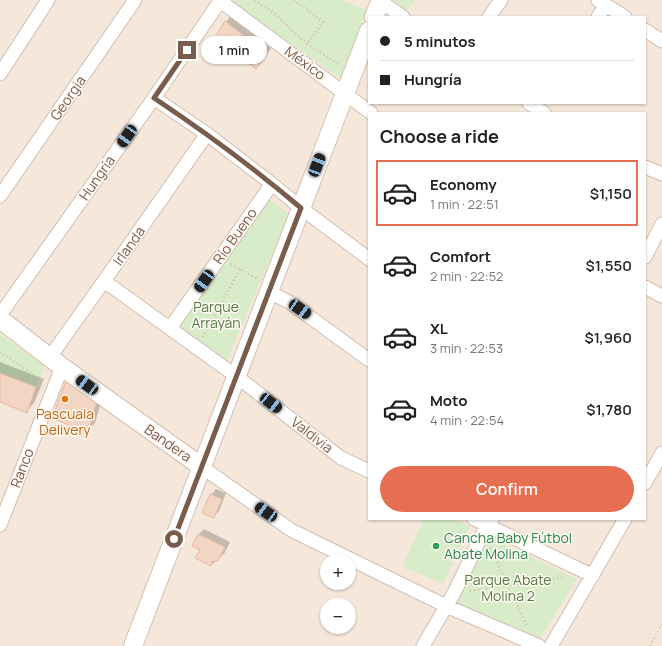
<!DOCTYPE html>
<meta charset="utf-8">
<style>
body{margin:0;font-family:Manrope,sans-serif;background:#f6f6f6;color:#222;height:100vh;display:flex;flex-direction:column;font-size:15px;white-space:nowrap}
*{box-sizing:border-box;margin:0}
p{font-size:13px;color:#767676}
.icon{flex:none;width:22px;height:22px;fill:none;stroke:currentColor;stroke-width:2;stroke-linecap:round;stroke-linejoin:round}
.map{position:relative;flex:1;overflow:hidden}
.drawer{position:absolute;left:368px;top:112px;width:278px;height:408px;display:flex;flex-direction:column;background:#fff;border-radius:0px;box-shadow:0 1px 3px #0004}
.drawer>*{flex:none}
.banner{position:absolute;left:368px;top:16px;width:278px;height:88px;border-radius:0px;box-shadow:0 1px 3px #0004;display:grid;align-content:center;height:88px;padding:0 12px;background:#fff}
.tools{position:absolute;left:320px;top:554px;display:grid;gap:8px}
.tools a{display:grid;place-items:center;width:36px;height:36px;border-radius:50%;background:#fff;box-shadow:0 1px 3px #0004;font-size:20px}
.end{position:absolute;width:18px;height:18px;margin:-9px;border:5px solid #7a5c4d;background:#fff;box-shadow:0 0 0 2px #fff}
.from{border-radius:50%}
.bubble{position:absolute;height:28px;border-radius:14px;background:#fff;box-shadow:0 1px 3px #0004;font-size:13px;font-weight:600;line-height:28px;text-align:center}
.car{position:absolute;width:12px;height:24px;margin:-12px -6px;border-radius:5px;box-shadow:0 0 3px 1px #0007;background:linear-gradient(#222 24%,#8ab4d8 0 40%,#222 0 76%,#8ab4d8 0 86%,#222 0)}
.banner b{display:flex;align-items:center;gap:14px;height:38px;font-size:15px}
.banner b+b{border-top:1px solid #e0e0e0}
.banner i{width:10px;height:10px;background:#222}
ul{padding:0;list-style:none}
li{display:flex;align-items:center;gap:12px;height:66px;margin:0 8px 6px;padding:0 4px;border:2px solid transparent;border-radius:0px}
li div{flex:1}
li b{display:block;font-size:15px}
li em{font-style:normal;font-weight:600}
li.active{border-color:#e76f51}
li>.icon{width:36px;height:36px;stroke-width:1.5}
h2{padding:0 12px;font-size:18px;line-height:48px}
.cta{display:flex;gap:8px;margin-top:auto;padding:8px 12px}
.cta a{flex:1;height:46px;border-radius:24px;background:#e76f51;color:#fff;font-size:16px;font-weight:600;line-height:46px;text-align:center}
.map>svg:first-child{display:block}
</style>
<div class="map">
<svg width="662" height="646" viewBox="0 0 662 646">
<rect width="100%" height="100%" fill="#fdf6ec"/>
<path fill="#f5e8da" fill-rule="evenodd" d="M0 0H662V646H0ZM369 17H645V103H369ZM369 113H645V519H369ZM327 561H349V583H327ZM327 605H349V627H327Z"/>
<path fill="#d8ecc9" d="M230 0H341L367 10 347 83Z
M391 0H416L407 11Z
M266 197 289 214 227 361 174 326Z
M0 334 45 366 36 387 0 373Z
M424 519H454L470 526 443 584 402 566Z
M487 536 577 579 538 642 449 603Z"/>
<path fill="#0003" d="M231 16 271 48 261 63 216 36 226 22Z
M0 362 44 379 34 403 26 412 0 401Z
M75 374 104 392 95 423 87 431Z
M216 489 226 493 219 511 214 516 211 495Z
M204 529 230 542 224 554 211 565 201 549 193 545 199 534Z"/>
<path fill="#f3d5c3" stroke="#e6bba3" d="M225 21 267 54 256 69 215 37Z
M0 373 36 387 27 413 0 402Z
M66 381 97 400 88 433 52 418Z
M210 494 222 499 214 518 202 513Z
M198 534 225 547 218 561H212L211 566 195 558 200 550 192 546Z"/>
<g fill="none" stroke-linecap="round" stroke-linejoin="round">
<defs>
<path id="street" d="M219 0 371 113
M598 0 625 17
M380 1 403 17
M489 17 501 0
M598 17 606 5
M645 30 662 41
M0 74 48 0
M154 98 207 134 272 184 301 208 369 259
M529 103 544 113
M645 167 662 174
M0 196 135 0
M645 257 662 224
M104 281 236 376 341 458 369 471
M645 287 662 296
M269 292 289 302 369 360
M0 315 154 98 220 1
M170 328 272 184
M50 357 104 281 207 134
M202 467 291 530 446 606 539 646
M645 483 662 453
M474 519 583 571 593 575
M0 525 62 367
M423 646 454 593 483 533 492 519
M551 646 625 519"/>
<path id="secondary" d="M374 17 381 0
M0 319 62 367 202 467
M133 646 369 31"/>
</defs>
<use href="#street" stroke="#d1beb0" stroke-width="15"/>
<use href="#secondary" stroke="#d6c0b0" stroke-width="20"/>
<path stroke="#d9b8a5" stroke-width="2.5" stroke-dasharray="1 3" stroke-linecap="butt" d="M255 0 274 13 307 44 340 65
M294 0 323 22 307 44
M231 264 258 279
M203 337 240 269
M0 352 43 381
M490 548 527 626
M470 591 564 577
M650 646 662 624"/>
<use href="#street" stroke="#fff" stroke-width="13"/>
<use href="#secondary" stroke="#fff" stroke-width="18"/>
</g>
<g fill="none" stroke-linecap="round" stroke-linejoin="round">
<path stroke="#7a5c4d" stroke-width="5" d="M174 539 301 208C254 168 205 132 154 98L187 50"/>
</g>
<circle fill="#e8710a" stroke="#fffaf3" stroke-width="1.5" cx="65" cy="399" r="4"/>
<circle fill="#2e9e5b" stroke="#fffaf3" stroke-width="1.5" cx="436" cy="546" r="4"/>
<g text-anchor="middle" stroke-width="3" stroke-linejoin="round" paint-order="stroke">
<g font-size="14" fill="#7a5c4d" stroke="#fffaf3">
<text transform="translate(305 63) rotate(36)" y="5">México</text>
<text transform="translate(68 98) rotate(-55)" y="5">Georgia</text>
<text transform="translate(97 178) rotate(-55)" y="5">Hungría</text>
<text transform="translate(235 236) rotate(-55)" y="5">Río Bueno</text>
<text transform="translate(129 246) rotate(-55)" y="5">Irlanda</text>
<text transform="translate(312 435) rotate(38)" y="5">Valdivia</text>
<text transform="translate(168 443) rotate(35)" y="5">Bandera</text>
<text transform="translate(22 468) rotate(-69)" y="5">Ranco</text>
</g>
<g font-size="14" fill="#537a41" stroke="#fffaf3">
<text x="216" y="312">Parque<tspan x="216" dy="16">Arrayán</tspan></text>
<text x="508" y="585">Parque Abate<tspan x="508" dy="16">Molina 2</tspan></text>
</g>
<g font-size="14" fill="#c56008" stroke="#fffaf3">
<text x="65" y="419">Pascuala<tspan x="65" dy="16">Delivery</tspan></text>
</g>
<g font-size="14" fill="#27864d" stroke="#fffaf3" text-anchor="start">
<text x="444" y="543">Cancha Baby Fútbol<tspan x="444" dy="16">Abate Molina</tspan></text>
</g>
</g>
</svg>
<div class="tools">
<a>+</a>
<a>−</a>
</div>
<i class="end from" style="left:174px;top:539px"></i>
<i class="end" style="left:187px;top:50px"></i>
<div class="bubble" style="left:201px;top:36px;width:66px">1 min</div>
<i class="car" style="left:127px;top:136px;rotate:215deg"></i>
<i class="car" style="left:317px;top:165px;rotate:21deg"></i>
<i class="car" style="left:204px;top:281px;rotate:215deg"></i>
<i class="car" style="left:300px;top:309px;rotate:125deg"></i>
<i class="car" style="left:87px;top:385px;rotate:306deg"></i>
<i class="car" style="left:271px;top:403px;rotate:128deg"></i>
<i class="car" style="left:266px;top:512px;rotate:305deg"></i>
<div class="banner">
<b><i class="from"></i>5 minutos</b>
<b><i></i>Hungría</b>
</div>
<section class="drawer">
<h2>Choose a ride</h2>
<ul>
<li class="active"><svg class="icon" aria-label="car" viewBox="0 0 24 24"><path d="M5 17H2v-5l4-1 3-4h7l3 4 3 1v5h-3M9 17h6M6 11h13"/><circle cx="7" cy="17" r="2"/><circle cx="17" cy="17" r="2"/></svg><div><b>Economy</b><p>1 min · 22:51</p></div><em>$1,150</em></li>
<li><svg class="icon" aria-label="car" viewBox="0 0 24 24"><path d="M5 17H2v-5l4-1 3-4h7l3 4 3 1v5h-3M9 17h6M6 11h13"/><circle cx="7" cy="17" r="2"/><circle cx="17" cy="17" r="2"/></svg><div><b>Comfort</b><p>2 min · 22:52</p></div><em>$1,550</em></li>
<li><svg class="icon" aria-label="car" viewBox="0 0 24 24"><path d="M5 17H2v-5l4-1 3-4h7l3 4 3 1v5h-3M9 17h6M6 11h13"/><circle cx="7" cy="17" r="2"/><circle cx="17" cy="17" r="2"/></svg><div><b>XL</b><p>3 min · 22:53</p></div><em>$1,960</em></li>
<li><svg class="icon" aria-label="car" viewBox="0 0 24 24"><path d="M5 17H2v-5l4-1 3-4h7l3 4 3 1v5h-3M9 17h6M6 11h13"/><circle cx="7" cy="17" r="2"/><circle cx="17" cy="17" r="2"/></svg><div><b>Moto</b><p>4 min · 22:54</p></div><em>$1,780</em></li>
</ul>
<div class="cta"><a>Confirm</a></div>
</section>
</div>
